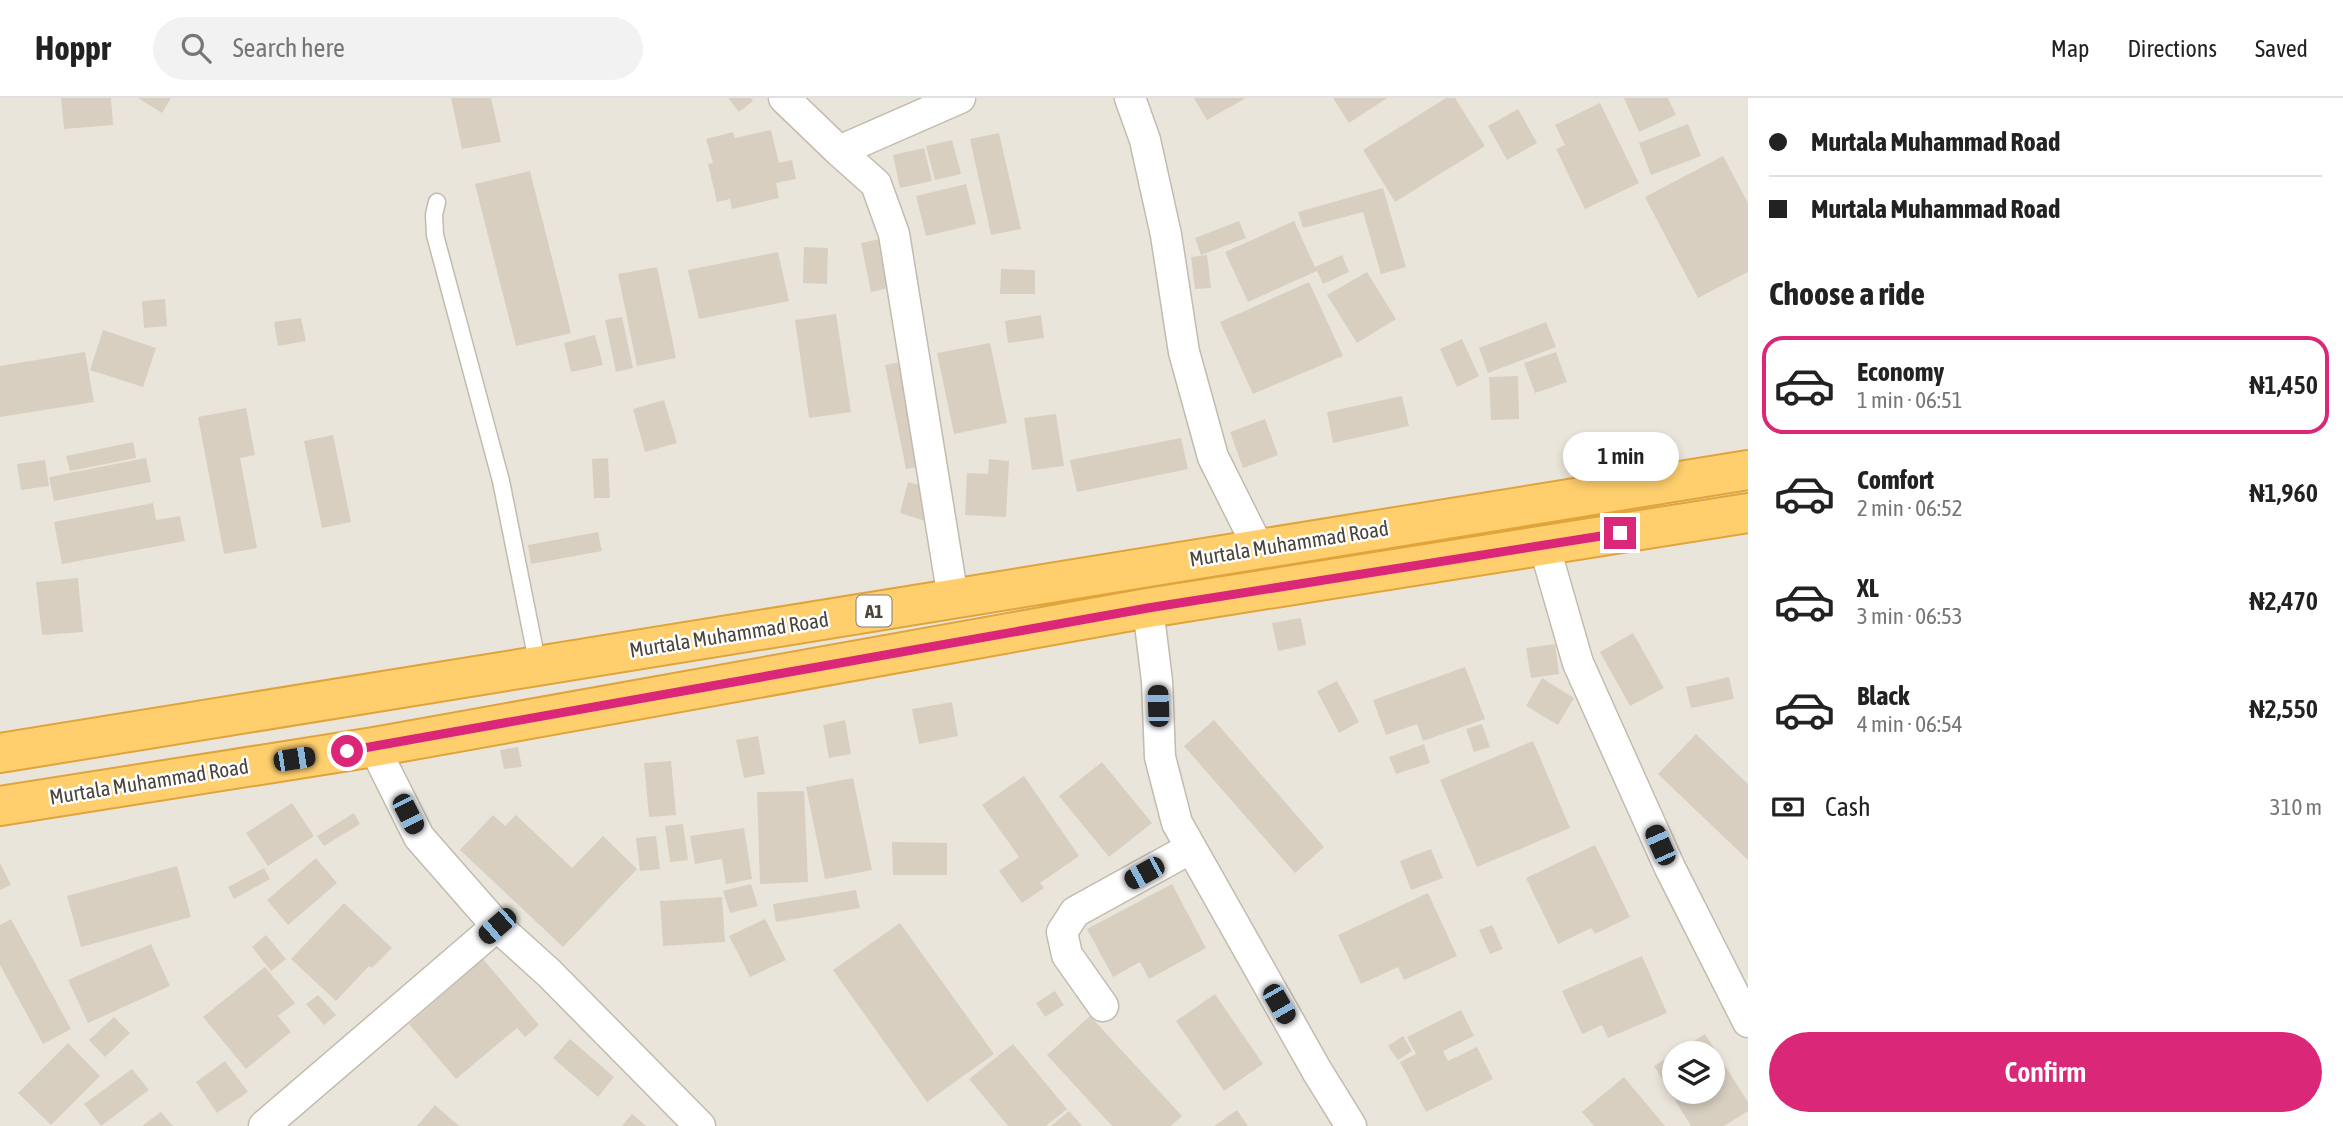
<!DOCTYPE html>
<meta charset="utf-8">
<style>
body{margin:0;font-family:"Asap Condensed",sans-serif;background:#f2f2f2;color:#222;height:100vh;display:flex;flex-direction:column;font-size:26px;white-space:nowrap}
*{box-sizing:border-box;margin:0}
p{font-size:23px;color:#767676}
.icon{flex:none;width:38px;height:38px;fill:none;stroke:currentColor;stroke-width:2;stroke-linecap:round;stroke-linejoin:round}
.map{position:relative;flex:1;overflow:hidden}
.sheet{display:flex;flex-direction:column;background:#fff;width:595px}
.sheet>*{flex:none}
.guide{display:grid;align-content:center;height:154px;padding:0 21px;background:#fff}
.buttons{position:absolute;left:1662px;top:943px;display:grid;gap:14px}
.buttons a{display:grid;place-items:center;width:63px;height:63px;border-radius:50%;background:#fff;box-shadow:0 4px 10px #0003;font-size:35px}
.end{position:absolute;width:32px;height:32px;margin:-16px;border:9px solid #db2777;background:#fff;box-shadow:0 0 0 4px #fff}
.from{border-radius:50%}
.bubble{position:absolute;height:49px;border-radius:24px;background:#fff;box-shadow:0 4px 10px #0003;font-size:23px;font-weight:600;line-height:49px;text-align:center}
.car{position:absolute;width:21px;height:42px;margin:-21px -10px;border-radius:9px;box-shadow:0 0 5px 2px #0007;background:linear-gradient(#222 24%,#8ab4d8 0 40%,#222 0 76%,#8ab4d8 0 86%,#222 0)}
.guide b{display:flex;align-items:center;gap:24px;height:66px;font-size:26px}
.guide b+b{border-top:2px solid #e0e0e0}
.guide i{width:18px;height:18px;background:#222}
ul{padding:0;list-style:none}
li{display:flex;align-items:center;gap:21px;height:98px;margin:0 14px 10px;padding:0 7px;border:4px solid transparent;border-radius:21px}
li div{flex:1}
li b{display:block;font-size:26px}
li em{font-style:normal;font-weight:600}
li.selected{border-color:#db2777}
li>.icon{width:63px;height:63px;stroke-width:1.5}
h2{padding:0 21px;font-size:32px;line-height:84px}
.pay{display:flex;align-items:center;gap:18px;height:77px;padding:0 21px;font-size:26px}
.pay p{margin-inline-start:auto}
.button{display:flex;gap:14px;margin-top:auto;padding:14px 21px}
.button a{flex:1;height:80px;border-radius:42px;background:#db2777;color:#fff;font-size:28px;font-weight:600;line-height:80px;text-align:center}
header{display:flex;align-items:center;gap:42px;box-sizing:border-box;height:98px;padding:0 35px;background:#fff;border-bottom:2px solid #e0e0e0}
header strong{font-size:33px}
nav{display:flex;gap:38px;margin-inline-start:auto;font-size:24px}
.search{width:490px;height:63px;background:#f2f2f2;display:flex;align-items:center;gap:18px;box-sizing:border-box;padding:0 24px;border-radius:38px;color:#767676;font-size:26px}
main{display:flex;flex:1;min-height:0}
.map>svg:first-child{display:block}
</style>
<header>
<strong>Hoppr</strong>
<div class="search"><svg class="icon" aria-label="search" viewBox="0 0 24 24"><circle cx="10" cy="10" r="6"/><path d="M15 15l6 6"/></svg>Search here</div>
<nav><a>Map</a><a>Directions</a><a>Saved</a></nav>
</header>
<main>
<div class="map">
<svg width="1748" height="1028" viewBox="0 0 1748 1028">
<rect width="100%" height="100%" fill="#f6f3ec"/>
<path fill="#eae5da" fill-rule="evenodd" d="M0 0H1748V1028H0ZM1675 956H1713V994H1675Z"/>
<path fill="#d8cfc1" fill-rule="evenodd" d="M61 0H111L113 27 64 31Z
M138 0H171L162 15Z
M451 0H491L501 44 462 51Z
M728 0H751L753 3 739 14Z
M1194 0H1246L1207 22Z
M1333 0H1387L1349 25Z
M1446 0H1455L1485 48 1395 104 1363 52Z
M1624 0H1668L1676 17 1639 34Z
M1600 5 1639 85 1585 111 1556 51 1565 47 1555 27Z
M1518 11 1537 45 1507 62 1488 28Z
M1688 26 1701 58 1651 77 1639 45Z
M771 32 779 65 792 62 796 81 776 85 779 100 732 111 730 101 717 104 708 66 713 65 706 41 733 34 735 40Z
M999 35 1021 131 991 137 970 41Z
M952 42 961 76 935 82 926 48Z
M924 50 932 83 900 90 893 57Z
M1723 58 1748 105V174L1698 200 1645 99Z
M530 73 571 235 516 248 475 86Z
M966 86 976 126 926 138 916 98Z
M1383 90 1406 169 1381 176 1363 114 1303 130 1298 114Z
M1239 123 1246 140 1201 157 1195 140Z
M1294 123 1315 169 1342 157 1349 174 1323 186 1317 173 1248 204 1225 154Z
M884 140 894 189 871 194 861 145Z
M804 149 828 150 827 186 803 185Z
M778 154 789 203 699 221 688 172Z
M1207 157 1211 190 1195 191 1191 159Z
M657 169 676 260 637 268 618 176Z
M1001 171 1035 172V196H1000Z
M1367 174 1396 221 1357 245 1327 197Z
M1309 184 1343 258 1253 296 1220 224Z
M165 201 167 228 144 230 142 203Z
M836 216 851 314 809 320 795 222Z
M1041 217 1044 240 1008 245 1005 223Z
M622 219 633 270 616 274 605 222Z
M301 220 306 243 278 248 274 224Z
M1546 224 1556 249 1488 275 1479 250Z
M103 232 156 250 143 289 90 272Z
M595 237 603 267 571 274 564 245Z
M1462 241 1479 278 1457 289 1440 251Z
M990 245 1007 325 954 336 937 255Z
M85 254 94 304 0 319V268Z
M1556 254 1567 284 1535 295 1524 265Z
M906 263 927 367 906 371 885 267Z
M1518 278 1519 321 1491 322 1489 279Z
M1402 298 1409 328 1333 345 1327 314Z
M664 302 677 345 645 354 633 311Z
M246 310 255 357 240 360 257 450 224 456 198 319Z
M1056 316 1064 368 1032 372 1024 320Z
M1265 321 1278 357 1243 370 1230 334Z
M333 337 351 424 322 430 304 343Z
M1181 340 1188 371 1077 394 1070 362Z
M133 344 136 360 70 373 66 358Z
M146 360 151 384 54 403 49 379Z
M608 360 610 400H594L592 361Z
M989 361 1009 363 1006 419 965 417 967 375 988 376Z
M45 362 49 388 21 392 17 366Z
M908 384 934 391 925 423 900 415Z
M153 405 156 422 180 418 185 443 62 466 54 424Z
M598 434 602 453 531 466 528 447Z
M78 480 83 534 42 537 36 484Z
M1301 520 1306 547 1278 553 1272 525Z
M1633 535 1664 590 1630 608 1600 554Z
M1555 546 1559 576 1531 580 1526 550Z
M1465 569 1485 621 1423 643 1417 626 1386 637 1373 602Z
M1729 579 1734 601 1691 610 1686 589Z
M1542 580 1574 600 1558 627 1526 608Z
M1337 583 1359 624 1339 635 1317 593Z
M952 604 958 638 919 646 912 611Z
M845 622 851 656 829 660 823 627Z
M1214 622 1324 749 1295 775 1184 648Z
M1482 626 1490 649 1474 654 1466 631Z
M1696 636 1748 686V762L1658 676Z
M758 638 765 676 744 680 736 642Z
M1533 643 1570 730 1477 769 1440 682Z
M1424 646 1430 665 1396 676 1389 659Z
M518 649 522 669 504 671 500 652Z
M671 663 676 717 649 719 644 665Z
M1102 664 1152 725 1109 759 1059 698Z
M1024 678 1079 758 1040 785 1044 790 1022 805 999 773 1019 759 982 707Z
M853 680 872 772 825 781 806 689Z
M804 693 808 784 760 786 757 694Z
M292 705 314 738 268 768 246 735Z
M354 715 360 726 324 748 317 738Z
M493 717 505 728 516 717 572 770 603 738 637 771 563 849 460 752Z
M683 726 688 762 670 764 665 728Z
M744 730 752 781 726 786 722 761 695 766 690 738Z
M656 738 660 771 640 773 636 740Z
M892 744 947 745V777H893Z
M1595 747 1630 819 1595 836 1591 830 1558 846 1526 780Z
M1431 751 1443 780 1411 792 1400 763Z
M316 760 337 785 288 827 267 802Z
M0 765 11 787 0 792Z
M177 768 191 819 81 849 67 798Z
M264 770 270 781 234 801 228 789Z
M751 786 758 808 730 815 723 793Z
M1172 786 1206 850 1149 881 1140 864 1113 879 1087 831Z
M856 792 860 810 776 824 773 806Z
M1428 795 1457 858 1404 882 1398 869 1361 886 1338 837Z
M722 799 725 844 663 848 660 803Z
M344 805 392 850 372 870 369 868 336 903 291 861Z
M11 821 71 931 43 946 0 867V827Z
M765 821 786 862 750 879 729 838Z
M900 825 994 956 927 1004 833 872Z
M1492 827 1503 851 1490 856 1479 832Z
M266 837 286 861 271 873 252 849Z
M151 846 170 888 88 925 68 882Z
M1642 858 1667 915 1608 940 1602 927 1582 936 1562 893Z
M483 861 539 927 525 939 517 930 456 981 409 926Z
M265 869 295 905 278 918 291 934 246 971 203 919Z
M1055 893 1064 907 1045 919 1036 905Z
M1215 896 1263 966 1224 993 1176 923Z
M318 897 336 917 324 927 306 906Z
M1461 912 1474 938 1443 953 1448 963 1477 949 1493 981 1426 1014 1400 964 1416 956 1407 939Z
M1090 918 1182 1018 1171 1028H1112L1047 957Z
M114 919 130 935 105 959 89 942Z
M1705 936 1748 1004V1013L1724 1028H1691L1654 968ZM1675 956H1713V994H1675Z
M1403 938 1412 953 1398 962 1388 948Z
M570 941 614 979 598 999 553 960Z
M68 945 100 978 51 1027 18 995Z
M1013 946 1067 1011 1046 1028H1008L969 981Z
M225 963 248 994 217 1015 196 984Z
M132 971 149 992 101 1028 84 1006Z
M1624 979 1665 1028H1594L1582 1014Z
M435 1007 459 1028H417Z
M1237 1012 1248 1028H1214Z
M1069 1013 1082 1028H1051Z
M161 1014 173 1028H142Z
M632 1016 646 1028H622Z"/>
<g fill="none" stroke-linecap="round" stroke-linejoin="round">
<defs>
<path id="lane" d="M437 104 434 117 435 137 501 383 538 568"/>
<path id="street" d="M784 0 839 53
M1130 0 1145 42 1166 137 1184 254 1213 359 1259 451
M1544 447 1578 565 1670 770 1748 924
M953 500 894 136 876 86 839 53 960 0
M1148 510 1157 583 1160 659 1177 725 1317 973 1351 1028
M374 649 419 739 497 828 549 875 700 1028
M1103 908 1067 857 1062 834 1075 814 1191 750
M264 1028 497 828"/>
<path id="highway" d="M0 655 1748 372
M0 708 374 649 1148 510 1748 415"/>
</defs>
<use href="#lane" stroke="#c2bbae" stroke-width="19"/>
<use href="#street" stroke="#c2bbae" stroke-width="33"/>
<use href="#highway" stroke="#e0a43c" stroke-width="42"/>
<use href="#lane" stroke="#fff" stroke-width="16"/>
<use href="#street" stroke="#fff" stroke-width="30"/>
<use href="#highway" stroke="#ffcf6e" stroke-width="38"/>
</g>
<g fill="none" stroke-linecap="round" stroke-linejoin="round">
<path stroke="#db2777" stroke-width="9" d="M347 653 1148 510 1620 435"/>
</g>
<g text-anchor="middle" stroke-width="5" stroke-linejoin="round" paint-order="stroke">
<rect fill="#fff" stroke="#817c74" stroke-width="2" x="856.5" y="497.5" width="35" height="31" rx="5"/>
<g font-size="19" font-weight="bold" fill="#4b4439">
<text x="874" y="520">A1</text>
</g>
<g font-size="21" fill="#4b4439" stroke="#fff">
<text transform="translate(1289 446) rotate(-9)" y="7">Murtala Muhammad Road</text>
<text transform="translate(729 537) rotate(-9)" y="7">Murtala Muhammad Road</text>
<text transform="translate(149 684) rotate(-9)" y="7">Murtala Muhammad Road</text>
</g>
</g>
</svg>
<div class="buttons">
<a><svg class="icon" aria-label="layers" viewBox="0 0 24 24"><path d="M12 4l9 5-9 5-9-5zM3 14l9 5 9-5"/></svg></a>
</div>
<i class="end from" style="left:347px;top:653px"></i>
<i class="end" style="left:1620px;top:435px"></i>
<div class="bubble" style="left:1563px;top:334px;width:116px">1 min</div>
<i class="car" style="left:1158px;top:608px;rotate:358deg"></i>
<i class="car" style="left:294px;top:661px;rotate:81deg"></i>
<i class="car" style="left:408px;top:716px;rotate:153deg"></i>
<i class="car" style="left:1660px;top:747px;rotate:336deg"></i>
<i class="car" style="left:1144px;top:775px;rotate:241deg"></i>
<i class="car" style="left:497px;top:828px;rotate:229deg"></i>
<i class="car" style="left:1279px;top:906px;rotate:150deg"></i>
</div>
<section class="sheet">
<div class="guide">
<b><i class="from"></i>Murtala Muhammad Road</b>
<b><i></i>Murtala Muhammad Road</b>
</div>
<h2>Choose a ride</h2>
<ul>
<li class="selected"><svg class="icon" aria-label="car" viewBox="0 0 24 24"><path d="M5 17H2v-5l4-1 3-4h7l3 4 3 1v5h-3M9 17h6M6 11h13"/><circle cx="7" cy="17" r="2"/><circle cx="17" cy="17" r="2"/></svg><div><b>Economy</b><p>1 min · 06:51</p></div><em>₦1,450</em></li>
<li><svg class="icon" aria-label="car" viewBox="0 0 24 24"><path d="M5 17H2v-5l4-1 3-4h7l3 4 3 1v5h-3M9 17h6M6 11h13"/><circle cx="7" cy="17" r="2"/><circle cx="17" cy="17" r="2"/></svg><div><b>Comfort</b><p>2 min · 06:52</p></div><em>₦1,960</em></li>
<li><svg class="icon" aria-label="car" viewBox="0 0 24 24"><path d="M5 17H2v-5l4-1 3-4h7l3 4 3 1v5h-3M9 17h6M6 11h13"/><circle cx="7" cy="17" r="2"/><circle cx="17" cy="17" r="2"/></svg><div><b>XL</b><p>3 min · 06:53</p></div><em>₦2,470</em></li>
<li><svg class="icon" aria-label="car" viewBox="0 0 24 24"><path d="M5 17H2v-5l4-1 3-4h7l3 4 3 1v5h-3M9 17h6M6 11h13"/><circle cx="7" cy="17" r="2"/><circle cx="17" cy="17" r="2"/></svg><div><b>Black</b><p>4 min · 06:54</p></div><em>₦2,550</em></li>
</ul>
<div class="pay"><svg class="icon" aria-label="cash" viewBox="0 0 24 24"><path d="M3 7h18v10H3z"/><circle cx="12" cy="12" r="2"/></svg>Cash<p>310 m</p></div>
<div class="button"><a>Confirm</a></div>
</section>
</main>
